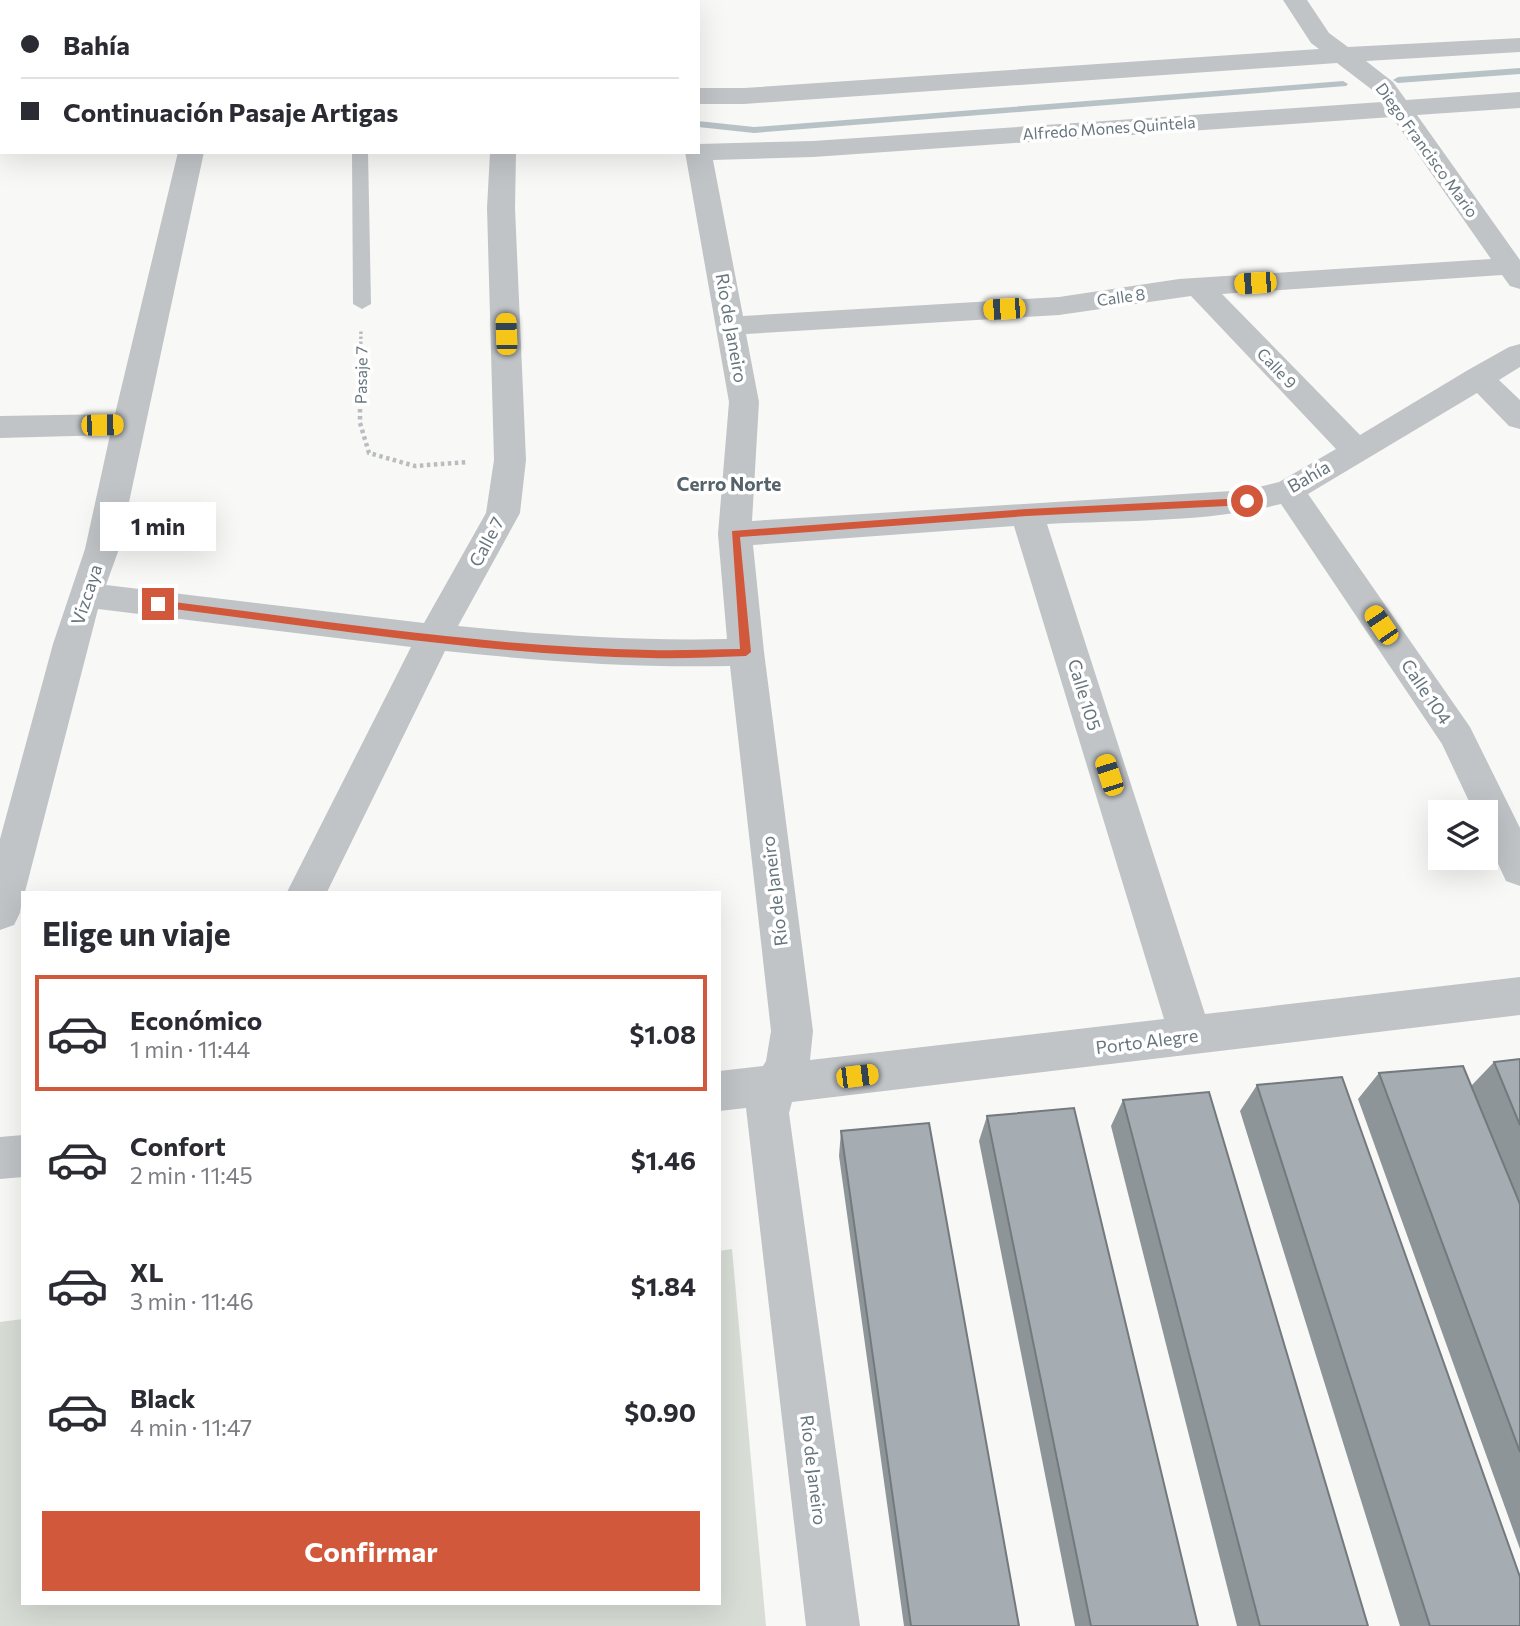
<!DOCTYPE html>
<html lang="es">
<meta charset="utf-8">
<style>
body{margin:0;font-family:Commissioner,sans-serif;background:#f7f7f7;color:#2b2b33;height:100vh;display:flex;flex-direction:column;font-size:26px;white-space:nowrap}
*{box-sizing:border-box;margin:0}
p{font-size:23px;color:#7c7c81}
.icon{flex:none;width:38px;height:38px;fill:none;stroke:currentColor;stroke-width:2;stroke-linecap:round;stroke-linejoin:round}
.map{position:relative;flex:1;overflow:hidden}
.drawer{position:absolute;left:21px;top:891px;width:700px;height:714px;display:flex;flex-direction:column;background:#fff;border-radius:0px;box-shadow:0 7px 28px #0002}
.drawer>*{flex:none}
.banner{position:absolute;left:0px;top:0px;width:700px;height:154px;box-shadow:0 7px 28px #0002;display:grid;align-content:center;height:154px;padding:0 21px;background:#fff}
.tools{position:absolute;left:1428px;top:800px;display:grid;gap:14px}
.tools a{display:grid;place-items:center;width:70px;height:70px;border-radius:0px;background:#fff;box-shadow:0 7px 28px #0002;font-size:35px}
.end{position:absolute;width:32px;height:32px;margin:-16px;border:9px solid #d2583c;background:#fff;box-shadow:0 0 0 4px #fff}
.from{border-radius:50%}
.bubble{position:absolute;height:49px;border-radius:0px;background:#fff;box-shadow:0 7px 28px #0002;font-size:23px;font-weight:700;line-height:49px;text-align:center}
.car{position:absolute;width:21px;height:42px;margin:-21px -10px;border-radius:9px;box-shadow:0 0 5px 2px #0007;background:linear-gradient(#f5c518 24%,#345 0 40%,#f5c518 0 76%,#345 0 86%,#f5c518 0)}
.banner b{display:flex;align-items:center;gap:24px;height:66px;font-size:26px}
.banner b+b{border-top:2px solid #e1e1e2}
.banner i{width:18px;height:18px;background:#2b2b33}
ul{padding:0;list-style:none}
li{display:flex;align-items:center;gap:21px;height:116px;margin:0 14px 10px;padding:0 7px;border:4px solid transparent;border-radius:0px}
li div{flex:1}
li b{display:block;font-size:26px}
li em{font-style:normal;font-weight:700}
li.selected{border-color:#d2583c}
li>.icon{width:63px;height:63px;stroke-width:1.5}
h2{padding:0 21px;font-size:32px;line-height:84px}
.button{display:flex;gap:14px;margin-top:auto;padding:14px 21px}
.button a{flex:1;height:80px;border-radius:0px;background:#d2583c;color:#fff;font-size:28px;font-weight:700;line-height:80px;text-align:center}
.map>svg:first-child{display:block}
</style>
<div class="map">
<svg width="1520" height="1626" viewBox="0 0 1520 1626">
<rect width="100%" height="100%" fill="#f8f8f6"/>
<path fill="#d8ddd6" d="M732 1249 766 1626H0V1322L23 1319V1603H719V1251Z"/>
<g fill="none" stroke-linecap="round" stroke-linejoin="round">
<path fill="#b7c2c6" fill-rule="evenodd" d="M1520 68V74L1398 83 1393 80 1398 77Z
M1343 81 1348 84 1346 86 754 133 698 127V121L754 127Z
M2 107V113L0 114V108Z"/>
<path stroke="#babdbf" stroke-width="3.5" stroke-dasharray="2.5 2.5" stroke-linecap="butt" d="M360 404 361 329"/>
<path stroke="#babdbf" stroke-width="4.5" stroke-dasharray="3.5 3.5" stroke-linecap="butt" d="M360 402V423L369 453 415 466 468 462"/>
<path fill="#c0c4c7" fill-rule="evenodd" d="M352 152H368L371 304 362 309 353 304Z"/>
<path fill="#c0c4c7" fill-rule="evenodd" d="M220 0H244V2H220Z
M290 0H345L288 2Z
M1283 0H1307L1329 33 1348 47 1520 38V52L1366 61 1393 82 1406 100 1520 92V108L1417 115 1520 260V289L1510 286 1502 275 1222 294 1360 435 1468 370 1509 347 1520 344V367L1499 380 1520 400V429L1509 426 1477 393 1308 494 1470 727 1520 828V886L1506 881 1486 838V812H1474L1442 744 1281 504C1205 523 1125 520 1047 524L1205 1014 1520 977V1015L792 1102 789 1113 860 1626H806L746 1108 719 1111V1071L763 1066 766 1061 771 1031 730 666C634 668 540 661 445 651L327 892H287L411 647 98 609 25 892H23L20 913 14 925 0 930V839L53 644 85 549 110 435 0 438V416L115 414 178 152H204L119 549 106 585 424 623 486 513 494 460 487 208 490 152H516L515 208 526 460 520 513 458 626C548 635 636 641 727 639L718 534 729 402 685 152H698V144L813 141 1382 102 1375 92 1337 63 744 104H698V88H744L1319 49 1311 43ZM1392 117 1491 259 1179 279 1059 297 743 316 713 160 813 157ZM1191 296 1336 449 1279 482 1247 490 752 521 759 402 746 334 1059 315ZM1014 526 1164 1019 810 1060 813 1031 764 652 753 545Z
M0 13H2V27H0Z
M0 119H2V135H0Z
M23 1135V1177L0 1179V1137Z"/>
</g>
<path fill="#8e9599" d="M1520 1059V1549L1358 1099 1379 1073 1472 1085 1494 1062Z
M1257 1085 1520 1626H1400L1240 1111Z
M1123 1100 1368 1626H1237L1111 1126Z
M987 1116 1198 1626H1075L979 1141Z
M841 1131 1019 1626H904L839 1156Z"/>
<path fill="#a5adb2" stroke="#74797d" stroke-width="2" d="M1520 1059V1125L1494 1062Z
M1463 1066 1520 1204V1452L1379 1073Z
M1342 1077 1520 1577V1626H1430L1257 1085Z
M1209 1092 1368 1626H1260L1123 1100Z
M1074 1108 1198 1626H1091L987 1116Z
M929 1123 1019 1626H911L841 1131Z"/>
<path fill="#d2583c" d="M1247 498 1252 501 1247 505 1027 516 740 537 751 652 746 656C714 657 682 659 650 658 486 655 321 627 158 607L153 604 158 600C321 620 485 647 650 650 680 651 710 649 740 649L732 531 1027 509Z"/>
<g text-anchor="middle" stroke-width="7" stroke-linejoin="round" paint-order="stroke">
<g font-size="16" fill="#66757e" stroke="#fff">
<text transform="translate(1109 128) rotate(-4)" y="6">Alfredo Mones Quintela</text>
<text transform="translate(1427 150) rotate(54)" y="6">Diego Francisco Mario</text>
<text transform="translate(1121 297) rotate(-8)" y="6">Calle 8</text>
<text transform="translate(1277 368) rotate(46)" y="6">Calle 9</text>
<text transform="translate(361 375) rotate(-89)" y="6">Pasaje 7</text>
</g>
<g font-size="18" fill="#66757e" stroke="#fff">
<text transform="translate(731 328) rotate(80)" y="6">Río de Janeiro</text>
<text transform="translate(1309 477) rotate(-30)" y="6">Bahía</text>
<text transform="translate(487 542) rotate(-62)" y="6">Calle 7</text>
<text transform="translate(87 595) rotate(-72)" y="6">Vizcaya</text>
<text transform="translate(1426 692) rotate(56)" y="6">Calle 104</text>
<text transform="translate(1084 695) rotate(73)" y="6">Calle 105</text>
<text transform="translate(775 891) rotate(-97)" y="6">Río de Janeiro</text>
<text transform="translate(1147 1042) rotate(-7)" y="6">Porto Alegre</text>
<text transform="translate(813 1470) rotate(83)" y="6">Río de Janeiro</text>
</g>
<g font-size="19" font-weight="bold" fill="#57636a" stroke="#fff">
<text x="729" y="491">Cerro Norte</text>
</g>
</g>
</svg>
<div class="tools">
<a><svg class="icon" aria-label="layers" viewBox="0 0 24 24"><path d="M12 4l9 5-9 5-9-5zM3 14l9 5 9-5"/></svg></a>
</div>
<i class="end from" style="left:1247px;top:501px"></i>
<i class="end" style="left:158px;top:604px"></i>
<div class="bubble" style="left:100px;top:502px;width:116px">1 min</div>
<i class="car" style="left:1255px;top:283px;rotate:266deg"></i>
<i class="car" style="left:1004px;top:309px;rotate:267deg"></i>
<i class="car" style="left:506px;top:334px;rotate:358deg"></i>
<i class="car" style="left:102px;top:425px;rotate:89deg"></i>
<i class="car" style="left:1381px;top:625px;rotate:326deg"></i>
<i class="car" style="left:1109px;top:775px;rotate:342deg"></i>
<i class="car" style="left:857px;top:1076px;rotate:83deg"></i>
<div class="banner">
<b><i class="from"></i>Bahía</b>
<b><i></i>Continuación Pasaje Artigas</b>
</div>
<section class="drawer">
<h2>Elige un viaje</h2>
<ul>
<li class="selected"><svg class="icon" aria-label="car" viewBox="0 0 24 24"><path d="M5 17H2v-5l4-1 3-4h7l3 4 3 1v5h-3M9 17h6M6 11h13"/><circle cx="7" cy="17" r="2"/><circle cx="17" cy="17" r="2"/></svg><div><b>Económico</b><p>1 min · 11:44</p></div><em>$1.08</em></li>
<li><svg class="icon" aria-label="car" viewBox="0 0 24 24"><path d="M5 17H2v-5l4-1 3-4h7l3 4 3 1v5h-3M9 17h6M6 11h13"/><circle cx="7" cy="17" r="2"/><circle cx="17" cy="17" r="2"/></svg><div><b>Confort</b><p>2 min · 11:45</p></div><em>$1.46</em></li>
<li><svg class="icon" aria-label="car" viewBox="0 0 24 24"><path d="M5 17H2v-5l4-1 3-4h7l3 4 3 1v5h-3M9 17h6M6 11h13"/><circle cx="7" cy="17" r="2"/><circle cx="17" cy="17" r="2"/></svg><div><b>XL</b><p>3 min · 11:46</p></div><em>$1.84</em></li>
<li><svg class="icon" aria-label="car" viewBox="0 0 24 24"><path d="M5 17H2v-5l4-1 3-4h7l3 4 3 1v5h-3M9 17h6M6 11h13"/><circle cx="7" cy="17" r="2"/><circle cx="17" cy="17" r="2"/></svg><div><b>Black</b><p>4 min · 11:47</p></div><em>$0.90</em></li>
</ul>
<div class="button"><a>Confirmar</a></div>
</section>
</div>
